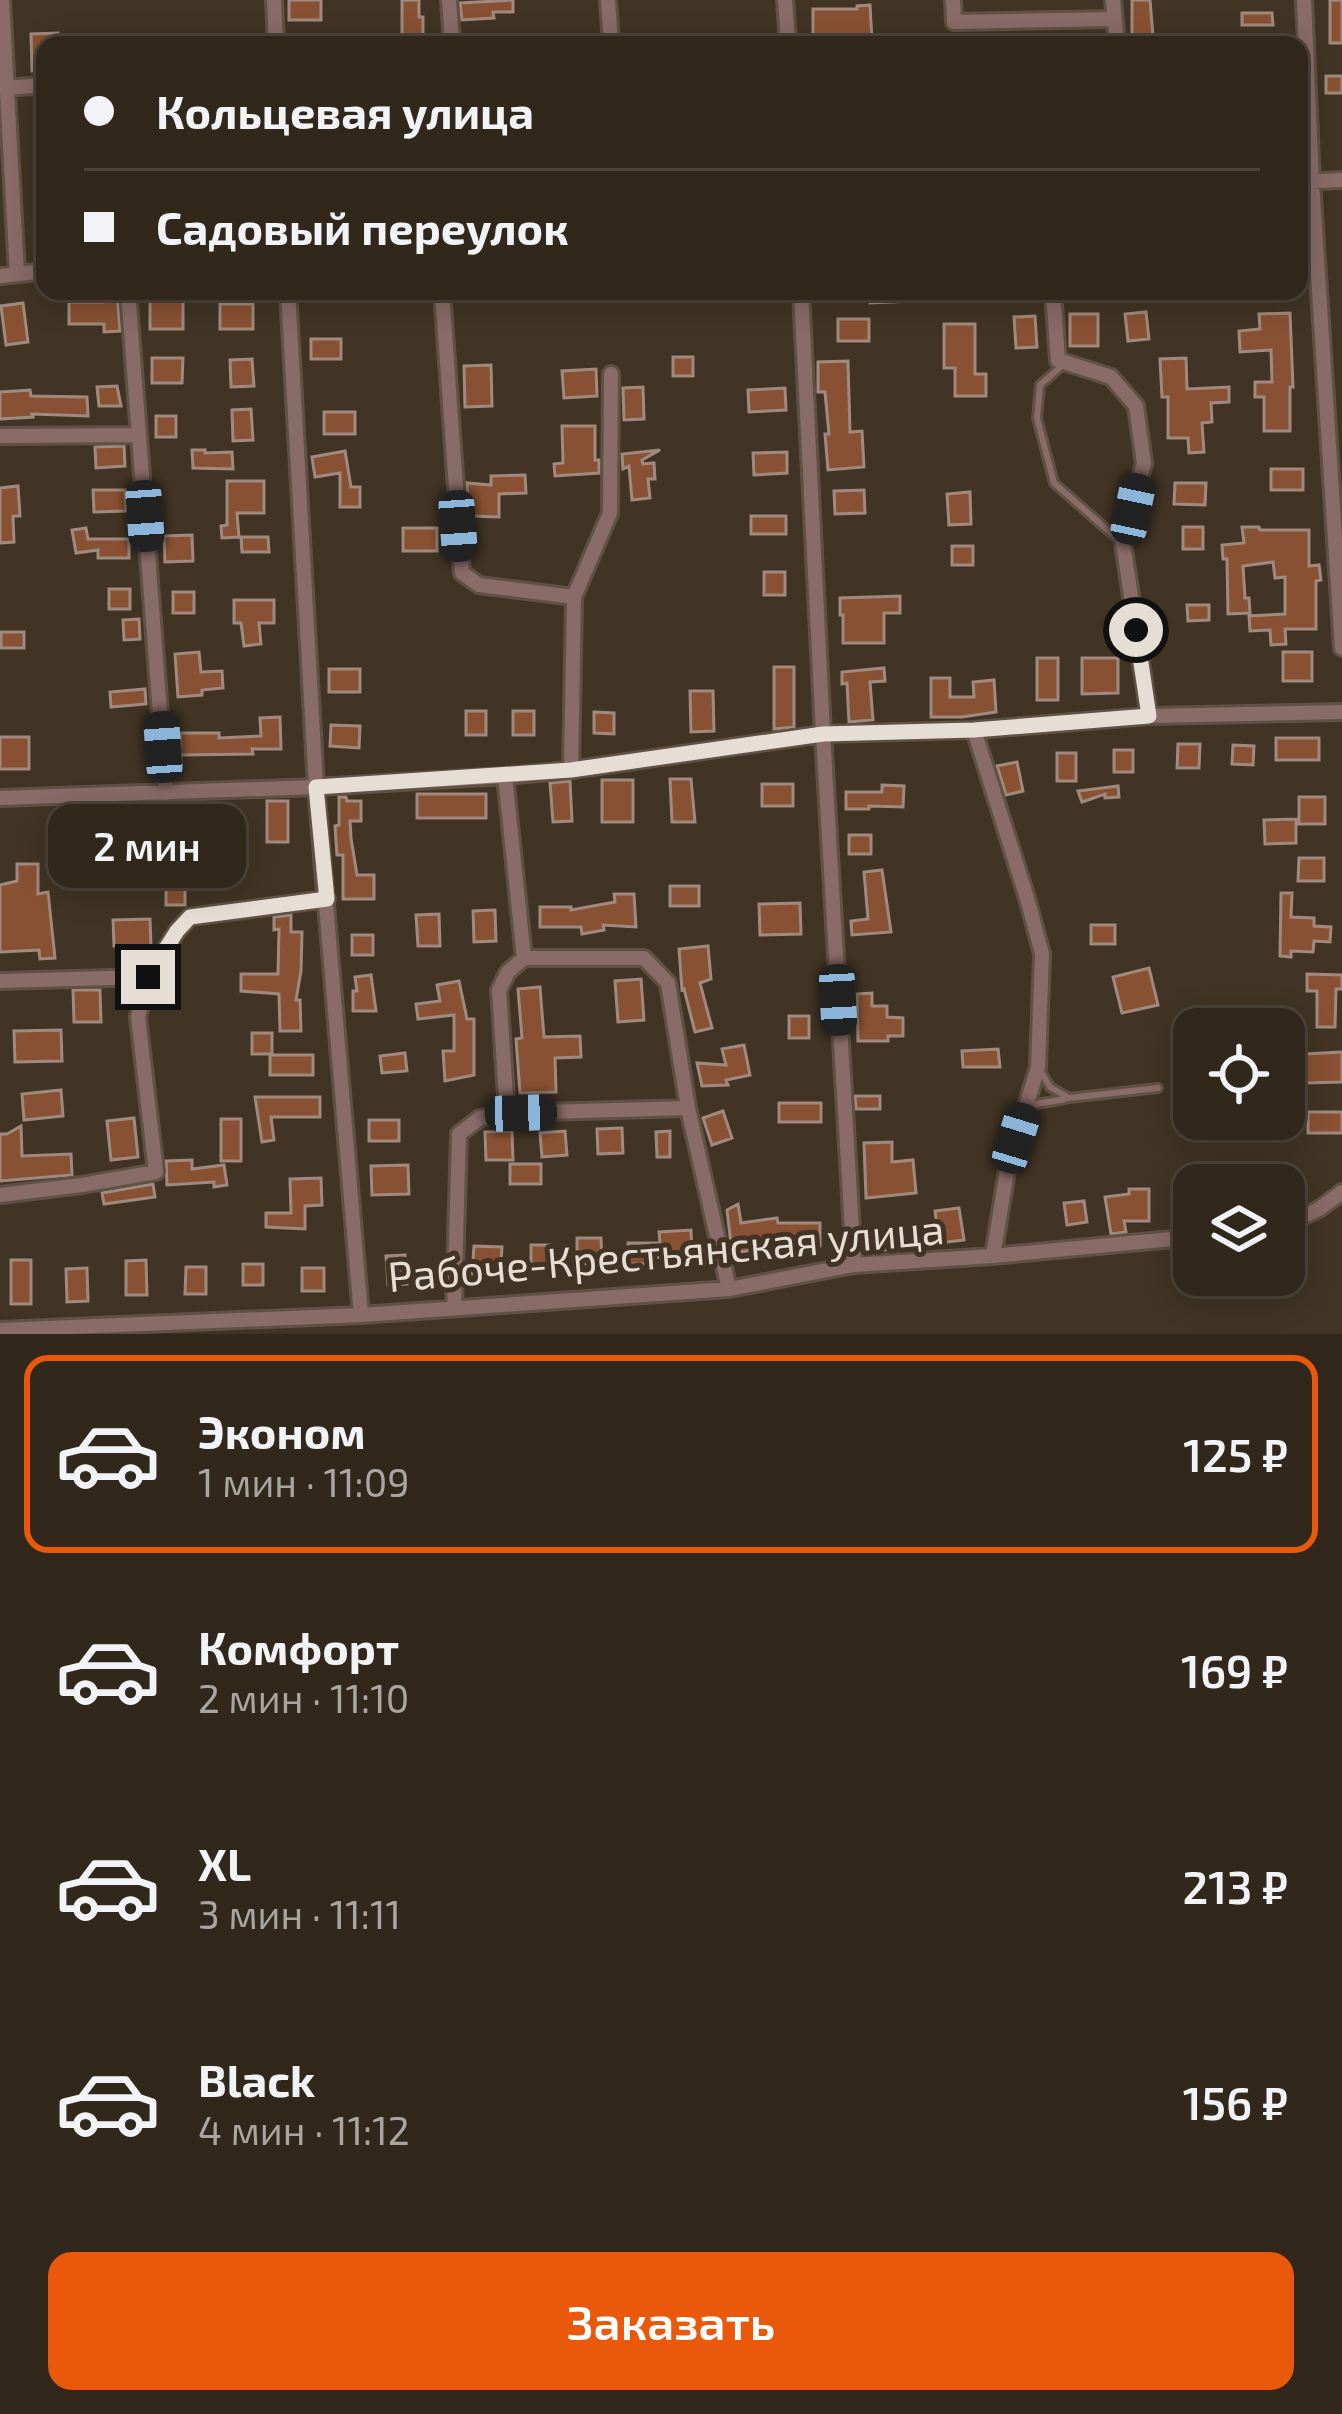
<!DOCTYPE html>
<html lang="ru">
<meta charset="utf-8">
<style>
body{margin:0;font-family:"Exo 2",sans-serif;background:#392f24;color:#f1f3f6;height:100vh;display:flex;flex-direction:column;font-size:45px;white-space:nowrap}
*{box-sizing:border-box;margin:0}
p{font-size:39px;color:#a8a5a3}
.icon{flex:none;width:66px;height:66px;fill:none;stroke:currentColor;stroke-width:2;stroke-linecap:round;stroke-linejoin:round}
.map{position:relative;height:1334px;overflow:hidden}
.sheet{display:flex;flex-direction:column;background:#31271b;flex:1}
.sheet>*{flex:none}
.guide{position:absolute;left:36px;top:36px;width:1272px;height:264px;border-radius:24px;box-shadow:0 6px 30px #0003,0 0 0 3px #4c443a;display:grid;align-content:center;height:264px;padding:0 48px;background:#31271b}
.tools{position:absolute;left:1173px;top:1008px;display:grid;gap:24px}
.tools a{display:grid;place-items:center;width:132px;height:132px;border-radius:24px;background:#31271b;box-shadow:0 6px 30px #0003,0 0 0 3px #4c443a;font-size:60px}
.end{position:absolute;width:54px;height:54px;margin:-27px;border:15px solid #e6ddd4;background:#111;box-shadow:0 0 0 6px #111}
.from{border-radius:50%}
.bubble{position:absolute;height:84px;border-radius:24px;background:#31271b;box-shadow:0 6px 30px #0003,0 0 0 3px #4c443a;font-size:39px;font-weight:600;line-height:84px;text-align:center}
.car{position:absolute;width:36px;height:72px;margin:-36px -18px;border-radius:15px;box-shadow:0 0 9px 3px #0007;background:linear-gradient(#222 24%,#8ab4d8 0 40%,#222 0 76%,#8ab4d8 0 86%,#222 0)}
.guide b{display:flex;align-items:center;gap:42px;height:114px;font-size:45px}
.guide b+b{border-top:3px solid #4c443a}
.guide i{width:30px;height:30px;background:#f1f3f6}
ul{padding:21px 0 0;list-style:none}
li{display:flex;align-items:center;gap:36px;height:198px;margin:0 24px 18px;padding:0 24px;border:6px solid transparent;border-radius:24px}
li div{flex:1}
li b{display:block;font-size:45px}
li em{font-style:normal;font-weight:600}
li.current{border-color:#ea580c}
li>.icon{width:108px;height:108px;stroke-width:1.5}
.cta{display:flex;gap:24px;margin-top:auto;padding:24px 48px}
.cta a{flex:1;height:138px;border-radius:24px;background:#ea580c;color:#fff;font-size:48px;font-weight:600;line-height:138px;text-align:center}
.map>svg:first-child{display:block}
</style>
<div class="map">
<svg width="1342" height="1334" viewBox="0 0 1342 1334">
<rect width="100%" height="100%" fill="#413424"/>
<path fill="#895133" stroke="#a08a7f" stroke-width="3" d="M289 0H321V20H289Z
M402 0H419V17H423V41H402Z
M513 0V12H493L494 18 462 20 460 3Z
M1132 0H1150L1153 36H1132Z
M1330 0H1342V43H1330Z
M870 5 872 40 859 41V37L813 36V9H857V6Z
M1242 13H1272L1273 25H1242Z
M58 33V45H45V70L32 71 31 34Z
M1326 76H1342V93H1326Z
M103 291H117L120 331 104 332V324H69V302H103Z
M869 291H913V301L870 303Z
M150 299H183V329H150Z
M23 303 28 342 6 345 1 306Z
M220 304H253V329H220Z
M1146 312 1149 339 1128 341 1125 314Z
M1290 313 1293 387H1290V431H1264V397H1255V382H1272L1271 350 1240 352 1239 331 1260 329 1259 314Z
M1070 314H1098V346H1070Z
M1035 316 1037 347 1016 348 1014 317Z
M838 319H869V341H838Z
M944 324H975V374H986V396H955V368H944Z
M311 339H341V359H311Z
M673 357H693V376H673Z
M152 358H183L182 383H152Z
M1186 358 1187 389 1229 387V402L1211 403 1212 422 1202 423 1204 452 1189 453 1188 438H1168V397H1162L1160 359Z
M252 359 254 386 231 387 230 360Z
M848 361 850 432 862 431 864 467 828 470 825 434H829L825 392H818V362Z
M491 365 492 406 465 407 464 366Z
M596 369 597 396 564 398 562 371Z
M117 386 121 406H99L97 387Z
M643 387 644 419 624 420 623 388Z
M785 388 786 410 749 412 748 390Z
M30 390 31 396 87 397 88 416 32 414 33 417 0 419V392Z
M251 409 253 440 233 441 232 410Z
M324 412H355V434H324Z
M156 416H176V437H156Z
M562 426H595V460H599V473L555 476 554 464 563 463Z
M124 446 125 466 96 468 95 447Z
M192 450H205V453L232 452 233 469 193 468Z
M660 450 642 460 643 464 654 463 655 479H648L650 498 632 500 629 466 623 469 622 454Z
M345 451 351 487H360V507H340V473L315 477 312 457Z
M787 452V473L754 475 753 453Z
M1271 469H1303V490H1271Z
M525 475 526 493 499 494V517L469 516 467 483 491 485V476Z
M227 481H264V513H237L239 537 222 538 221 526 227 525Z
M1175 483H1206L1205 505 1174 504Z
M18 486 20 516H13L14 542 0 543V488Z
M93 490H125L126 511 94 512Z
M864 490 865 513 835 514 834 491Z
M970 492 971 524 949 525 947 494Z
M751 516H786V534H751Z
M1183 527H1203V549H1183Z
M1242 527H1259L1260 530H1309V566L1319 565 1321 580 1316 581V629H1285L1286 644 1271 645 1270 630 1250 631 1249 616 1285 614V577L1275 578 1273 562 1243 566 1245 598H1249L1250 613 1228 614 1227 559H1223L1222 545 1244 543Z
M86 528 88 539H129V558H98V550L76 553 72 530Z
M403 528H437V551H403Z
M192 535 193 561 165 562 164 536Z
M241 537H268L269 552H242Z
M952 546H973V565H952Z
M764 572H785V595H764Z
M109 589H130V609H109Z
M173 592H194V613H173Z
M900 596V613H884V643H843V615H840V598Z
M234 600H274V623H259L261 644 244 646 241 623H234Z
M1187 605H1209V620L1188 621Z
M139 619 140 639 124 640 123 620Z
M1 632H24V648H1Z
M199 652 201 672 222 671 223 688 202 690V695L178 697 175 654Z
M1283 652H1312V681H1283Z
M1037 658H1058V700H1037Z
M1082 658H1118V693L1082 694Z
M774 667H794V727L774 729Z
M884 668 885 681 870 682 873 720 849 722 847 683 842 684V672Z
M329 669H360V692H329Z
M931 678H950V697H974L973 682 994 680 996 712 962 717H931Z
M145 689 146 704 111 707 110 692Z
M690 691H713L714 731 691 732Z
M466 711H486V735H466Z
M513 711H534V735H513Z
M594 712 614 713V734L594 733Z
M280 717 281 749H252L253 754 181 755V764H175L174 747H180V733H219V738L261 736 260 718Z
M331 725 360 726 359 748 330 746Z
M0 737H29V769H0Z
M1276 738H1319V760H1276Z
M1178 744H1200L1199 768H1177Z
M1233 745 1254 746 1253 765 1232 764Z
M1114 750H1133V772H1114Z
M1057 753H1076V781H1057Z
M1017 762 1023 791 1006 795 997 766Z
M670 779H691L695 822H672Z
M602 780H633V822H602Z
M570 781 572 821 553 822 550 783Z
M762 784H793V806H762Z
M882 785 904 786 903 807 869 806V809H846V792H882Z
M1118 786 1119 797 1105 798V794L1082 802 1078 791Z
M417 794H486V818H417Z
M339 797H346L347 801H361V821H350L351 838 357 875H374V899H343V855H337L335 826 339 825Z
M1299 797H1325V824H1299Z
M267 801H288V842H267Z
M177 818 178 840 151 841 150 819Z
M1296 819V843L1265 844 1264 820Z
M112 822 114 854 78 856V868L65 867V856H58L59 834 90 835 89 824Z
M849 835H871V854H849Z
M1299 858H1324V881H1298Z
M17 864H38V894L48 892 55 958 40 959 39 950 0 952V885L17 881Z
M882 870 891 932 852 935 851 921 868 919 864 872Z
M670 886H699V906H670Z
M185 888V905H166V889Z
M1281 893H1292L1291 917 1314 918V926L1331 927 1330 942 1314 941 1313 952 1291 951V957L1280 956Z
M614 894H634L636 927 603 925 604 930 582 934 581 927H540V907H571V910L615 902Z
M800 903 801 934 760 935 759 904Z
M495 910 496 941 474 942 473 911Z
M439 914 440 946H418L416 915Z
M291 915V932H302L301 971 296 1000H300L301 1031H280L279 994 241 991V974H278L279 929 274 930V917Z
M150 919 151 946H114L113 920Z
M1091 925H1115V944H1091Z
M352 935H373V955H352Z
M708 946 711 979 700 983 712 1028 695 1032 684 989 682 990 679 949Z
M1149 968 1158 1005 1122 1013 1113 977Z
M1307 974 1342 975V989H1336L1335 1027H1317V991H1307Z
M371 975 376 1011H353V991H357L355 977Z
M641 979 644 1020 618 1022 615 981Z
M459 981 467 1019H474V1075L445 1081 443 1051H454V1015L418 1019 416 1004 440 1001 437 985Z
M540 987 544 1037 580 1036 581 1057 555 1058 556 1092 520 1093 516 1039 522 1038 518 989Z
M73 990H100L101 1022H74Z
M872 993V1006H887V1017L903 1018V1036H888V1041H858L857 994Z
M789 1016H809V1038H789Z
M61 1030 62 1061 15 1062 14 1031Z
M252 1033H272V1054H252Z
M744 1045 750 1075 726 1080 728 1085 702 1086 697 1063 726 1065 722 1049Z
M998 1049 1000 1067H963L962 1051Z
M1342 1052V1082L1306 1083 1305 1054Z
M405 1053 407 1071 382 1073 380 1056Z
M270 1055H313V1075H270Z
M61 1090 63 1116 24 1120 22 1094Z
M855 1096H880V1109H856Z
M255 1097H320V1117H271L274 1140 262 1142Z
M779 1103H821V1122H779Z
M723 1111 732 1138 712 1145 703 1118Z
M1308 1112H1342V1133H1308Z
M134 1118 138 1157 111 1160 107 1121Z
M221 1119H241V1161H221Z
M369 1120H399V1141H369Z
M21 1126 22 1156 71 1154 72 1175 0 1181V1134H7Z
M622 1128 623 1153 598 1154 597 1129Z
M512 1131 513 1160H486L485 1132Z
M565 1131 567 1155 542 1157 540 1133Z
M670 1131V1157H657L656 1132Z
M892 1142V1162L913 1160 916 1193 866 1198 864 1143Z
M192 1160V1169L224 1165 227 1185 214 1187V1182L167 1185 166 1161Z
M510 1164H541V1184H510Z
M408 1165 409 1194 372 1195 371 1166Z
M321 1178 322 1205 305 1206V1229L266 1227V1213H291L290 1179Z
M1194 1183V1213L1178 1216 1173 1187Z
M153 1184 155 1197 104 1204 102 1193Z
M1129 1189H1149V1221H1124L1126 1232 1111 1234 1105 1197 1129 1194Z
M1084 1201 1087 1222 1067 1225 1064 1203Z
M738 1204 741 1223 777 1218 778 1223H820V1246H781L732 1253 727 1210Z
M959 1208 964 1240 939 1243 935 1211Z
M691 1230 692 1256 648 1258V1264H629L628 1243H660L659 1232Z
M871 1230H899V1250H871Z
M577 1238H601L602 1264H577Z
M531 1245H550V1267L531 1266Z
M474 1246 502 1247 500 1275 472 1274Z
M405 1255 407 1284 388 1285 386 1256Z
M11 1260H31V1304H11Z
M146 1260 147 1295H126V1261Z
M243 1264H263V1285H243Z
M186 1267H206V1294H185Z
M87 1268 88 1301 67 1302 66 1269Z
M302 1268H324V1291H302Z"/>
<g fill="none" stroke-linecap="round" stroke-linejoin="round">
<defs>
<path id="service" d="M1064 364 1040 385 1037 418 1054 483 1120 541
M1040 1070 1050 1087 1069 1098 1158 1088
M1026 1110 1037 1104 1065 1099"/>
<path id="minor" d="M2 0 17 273
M274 0 276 45
M449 0 452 45
M608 0 611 45
M785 0 788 45
M953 0 954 22 1115 19
M1113 0 1117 45
M1304 0 1312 182 1342 648
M5 88 45 85
M1299 182 1342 180
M0 276 45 271
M128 291 166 793
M288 291 316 787 361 1315
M442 291 462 573 479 585 574 597 571 770
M801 291 823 734 854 1265
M1053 291 1058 360 1111 377 1136 406 1144 463 1123 543 1149 716
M0 436 137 435
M574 597 610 513 611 374
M974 730 1027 898 1042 954 1038 1067 1008 1165 993 1256
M505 776 524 958H644L668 983 688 1108 729 1289
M0 798 316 787 505 776 571 770 823 734 974 730 1149 716 1342 712
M0 981 148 977 177 931 190 917 327 899
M507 1113 688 1108
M0 1195 82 1185 156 1172 138 1017 148 977
M1284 1225 1319 1209 1342 1192
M454 1308 459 1134 480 1118 507 1113 499 990 508 972 524 958
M0 1330 361 1315 729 1289 854 1265 993 1256 1194 1237"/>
</defs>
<use href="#service" stroke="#5f5244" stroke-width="12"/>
<use href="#minor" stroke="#5f5244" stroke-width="20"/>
<use href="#service" stroke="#896b68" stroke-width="6"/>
<use href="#minor" stroke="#896b68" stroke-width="14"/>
</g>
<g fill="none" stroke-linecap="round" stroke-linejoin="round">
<path stroke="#e6ddd4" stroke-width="15" d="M148 977 177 931 190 917 327 899 316 787 571 770 823 734 974 730 1149 716 1136 630"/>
</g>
<g text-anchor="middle" stroke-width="10" stroke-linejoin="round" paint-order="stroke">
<g font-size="42" fill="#e6ddd4" stroke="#413424">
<text transform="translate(666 1253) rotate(-5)" y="15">Рабоче-Крестьянская улица</text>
</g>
</g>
</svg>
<div class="tools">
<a><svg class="icon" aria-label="locate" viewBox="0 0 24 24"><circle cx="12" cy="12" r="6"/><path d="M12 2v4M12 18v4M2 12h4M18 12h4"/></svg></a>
<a><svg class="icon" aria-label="layers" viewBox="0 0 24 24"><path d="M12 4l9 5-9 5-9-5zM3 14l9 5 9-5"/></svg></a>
</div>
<i class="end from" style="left:1136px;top:630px"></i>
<i class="end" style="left:148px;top:977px"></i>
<div class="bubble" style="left:48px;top:804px;width:198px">2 мин</div>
<i class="car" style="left:1133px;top:509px;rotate:12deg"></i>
<i class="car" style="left:145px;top:516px;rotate:176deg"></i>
<i class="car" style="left:458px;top:526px;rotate:176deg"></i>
<i class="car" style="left:163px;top:747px;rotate:356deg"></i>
<i class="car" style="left:838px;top:1000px;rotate:177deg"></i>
<i class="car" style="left:521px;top:1113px;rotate:88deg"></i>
<i class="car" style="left:1016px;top:1138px;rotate:17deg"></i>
<div class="guide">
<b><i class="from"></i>Кольцевая улица</b>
<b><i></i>Садовый переулок</b>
</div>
</div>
<section class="sheet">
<ul>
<li class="current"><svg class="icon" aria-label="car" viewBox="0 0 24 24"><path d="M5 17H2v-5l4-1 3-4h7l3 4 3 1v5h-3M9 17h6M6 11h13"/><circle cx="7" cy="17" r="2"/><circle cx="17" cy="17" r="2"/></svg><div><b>Эконом</b><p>1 мин · 11:09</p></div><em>125 ₽</em></li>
<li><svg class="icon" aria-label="car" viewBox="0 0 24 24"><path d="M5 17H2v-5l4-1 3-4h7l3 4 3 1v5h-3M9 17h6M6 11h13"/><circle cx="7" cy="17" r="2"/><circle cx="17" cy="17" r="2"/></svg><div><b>Комфорт</b><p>2 мин · 11:10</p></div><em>169 ₽</em></li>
<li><svg class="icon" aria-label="car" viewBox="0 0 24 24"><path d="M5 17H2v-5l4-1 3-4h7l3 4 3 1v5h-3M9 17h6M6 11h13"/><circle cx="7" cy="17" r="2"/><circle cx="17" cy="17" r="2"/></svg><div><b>XL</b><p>3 мин · 11:11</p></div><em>213 ₽</em></li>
<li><svg class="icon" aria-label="car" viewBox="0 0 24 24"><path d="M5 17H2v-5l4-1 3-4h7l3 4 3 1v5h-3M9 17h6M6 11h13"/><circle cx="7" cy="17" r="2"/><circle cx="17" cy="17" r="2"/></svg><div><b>Black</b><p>4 мин · 11:12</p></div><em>156 ₽</em></li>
</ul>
<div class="cta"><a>Заказать</a></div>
</section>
